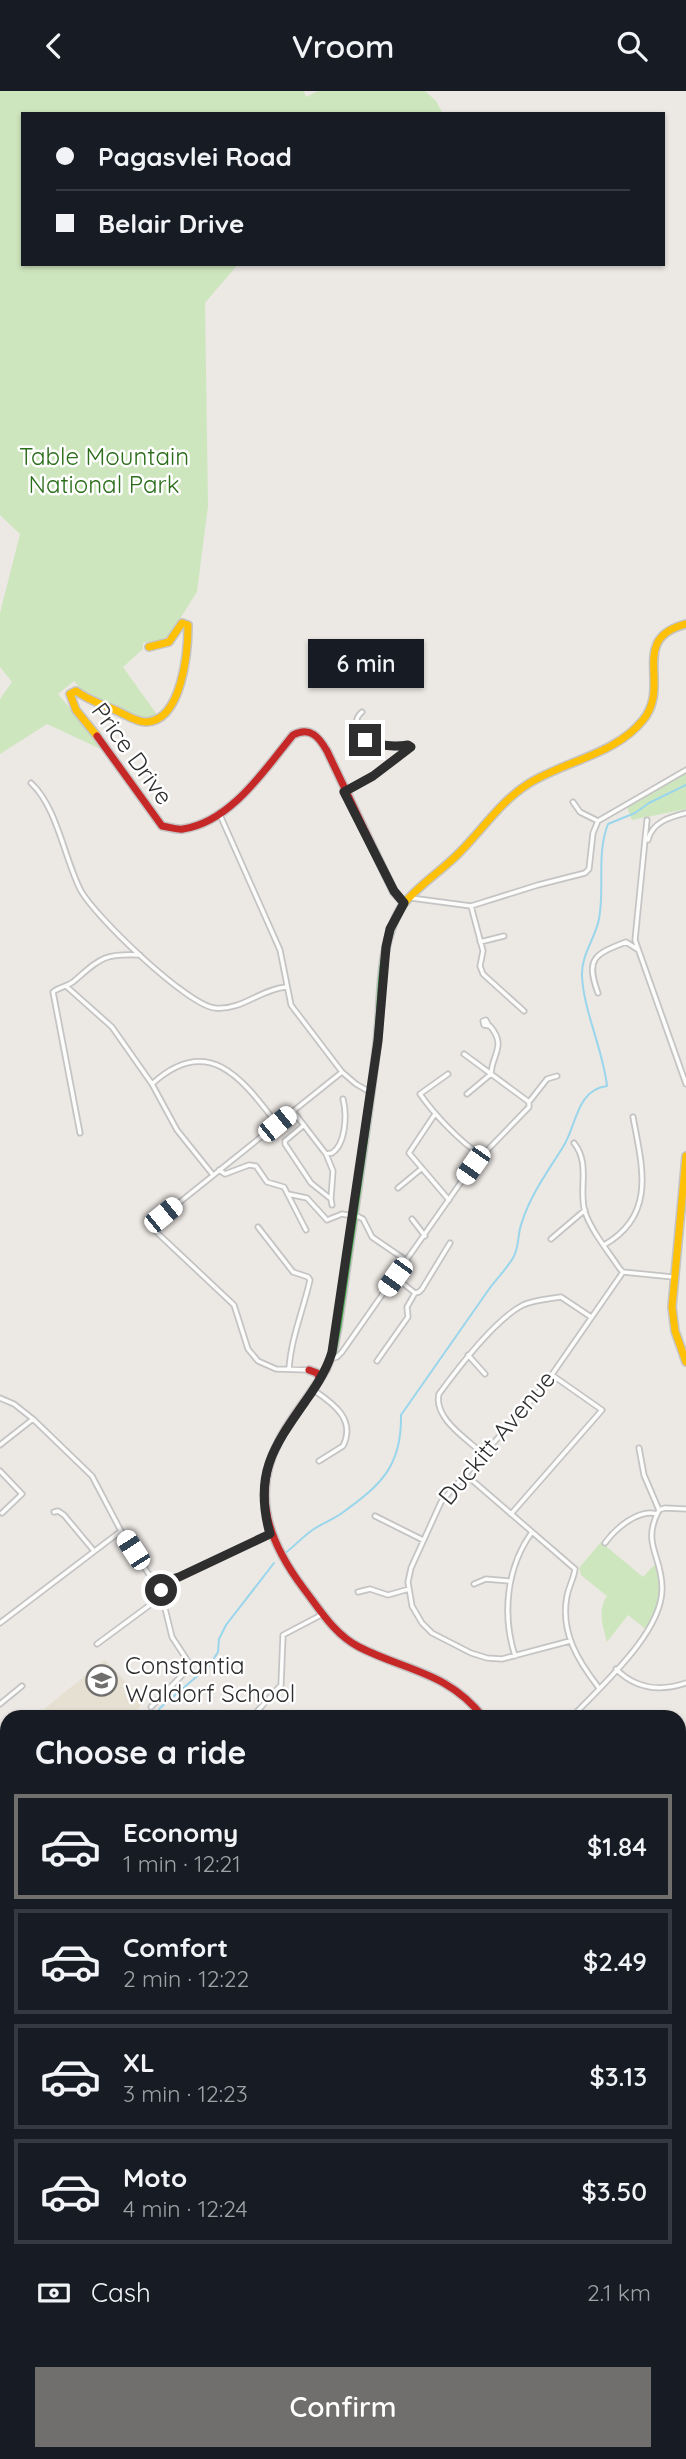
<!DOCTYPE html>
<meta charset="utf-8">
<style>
body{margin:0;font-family:Quicksand,sans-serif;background:#242831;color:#f1f3f6;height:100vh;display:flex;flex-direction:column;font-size:26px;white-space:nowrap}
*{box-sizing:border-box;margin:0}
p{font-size:23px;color:#9ea1a6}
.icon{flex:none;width:38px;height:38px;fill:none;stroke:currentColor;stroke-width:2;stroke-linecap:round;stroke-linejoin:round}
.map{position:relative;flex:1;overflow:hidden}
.sheet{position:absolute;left:0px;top:1619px;width:686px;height:751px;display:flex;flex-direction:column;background:#171b24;border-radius:21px 21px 0 0;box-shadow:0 2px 5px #0004}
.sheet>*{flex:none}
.top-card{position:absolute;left:21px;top:21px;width:644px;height:154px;border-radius:0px;box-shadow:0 2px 5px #0004;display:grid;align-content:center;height:154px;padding:0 35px;background:#171b24}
.end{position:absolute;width:32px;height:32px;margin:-16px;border:9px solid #2e2e2e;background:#fff;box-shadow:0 0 0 4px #fff}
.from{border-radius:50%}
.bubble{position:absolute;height:49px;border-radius:0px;background:#171b24;box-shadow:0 2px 5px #0004;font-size:23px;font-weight:600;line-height:49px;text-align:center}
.car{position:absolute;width:21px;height:42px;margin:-21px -10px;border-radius:9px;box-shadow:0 0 5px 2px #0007;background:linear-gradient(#fff 24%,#345 0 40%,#fff 0 76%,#345 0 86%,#fff 0)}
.top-card b{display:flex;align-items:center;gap:24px;height:66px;font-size:26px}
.top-card b+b{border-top:2px solid #363941}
.top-card i{width:18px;height:18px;background:#f1f3f6}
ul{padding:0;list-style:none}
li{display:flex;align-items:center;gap:21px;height:105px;margin:0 14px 10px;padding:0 21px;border:4px solid #363941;border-radius:0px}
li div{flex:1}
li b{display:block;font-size:26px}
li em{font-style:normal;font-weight:600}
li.on{border-color:#706f6e}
li>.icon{width:63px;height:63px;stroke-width:1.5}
h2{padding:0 35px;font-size:32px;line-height:84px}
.pay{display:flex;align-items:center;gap:18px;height:77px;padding:0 35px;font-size:26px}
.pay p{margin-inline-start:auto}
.action{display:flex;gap:14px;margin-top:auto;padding:14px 35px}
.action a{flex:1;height:80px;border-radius:0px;background:#706f6e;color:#fff;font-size:28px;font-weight:600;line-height:80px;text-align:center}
header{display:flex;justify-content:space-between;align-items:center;height:91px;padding:0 35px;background:#171b24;font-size:32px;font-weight:600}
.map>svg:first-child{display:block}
</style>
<header><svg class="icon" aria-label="back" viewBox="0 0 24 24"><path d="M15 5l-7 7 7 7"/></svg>Vroom<svg class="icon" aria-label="search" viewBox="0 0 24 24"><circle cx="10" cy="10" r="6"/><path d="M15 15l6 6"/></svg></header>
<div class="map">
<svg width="686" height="2368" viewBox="0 0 686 2368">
<rect width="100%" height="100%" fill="#ece8e4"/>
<path fill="#e6e0d3" d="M105 1569 144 1610 132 1626H34Z
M7 1647V1736L0 1731V1653Z"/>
<path fill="#cee6be" d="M0 0H304L306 6 318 0H425L436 10 443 23H23V173H238L205 212 208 415 197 501 167 548 143 552V558L123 576 158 625 146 628 87 605 74 590 58 603 107 661 47 633 0 663V608L12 591 0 576V522L20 443 0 424Z
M686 681V718L632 729 627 716Z
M601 1451 643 1486 658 1470C663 1499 659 1512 648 1540L628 1524 607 1551C603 1535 597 1519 607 1505L581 1484 579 1477Z
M0 1951H7V2033L0 2038Z"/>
<path fill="#d9eabb" d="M679 2027 686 2036V2108L679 2101Z"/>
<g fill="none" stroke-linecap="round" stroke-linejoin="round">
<path stroke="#99d6ec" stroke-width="2" d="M284 1463C295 1455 303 1445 314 1438 323 1432 334 1428 342 1422 381 1394 402 1375 401 1324 430 1283 458 1242 487 1201 495 1189 506 1179 513 1167 520 1155 517 1143 522 1131 531 1103 548 1080 563 1056 577 1034 576 999 607 995 603 958 584 922 582 885 581 864 595 848 599 828 605 797 596 764 608 733L635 722 649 712 686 694
M155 1626 160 1617 209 1575 218 1561 219 1548 226 1534 274 1472
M0 1817 7 1813"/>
<defs>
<path id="street" d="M31 692C57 716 64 766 80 798 93 824 188 915 215 917 241 920 261 898 286 896
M347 699 373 685 411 657 408 654 394 656 365 649C357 641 352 629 362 621
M573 711 580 721 598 730
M220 724 280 859 291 914 342 981 356 993 370 1001
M647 729 635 849 686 993
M648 749C652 731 670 726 686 722
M411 807 471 815 538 794 585 782 589 778 593 742 598 730 686 679
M471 815 483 860 480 875 483 883 524 920
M480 851 504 845
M66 895 112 936 152 993 177 1039 213 1084
M598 902C585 867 595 863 626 851L637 858
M489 935 486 929 483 930 484 934 490 935C507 955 492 963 491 983
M464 963 529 1011
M448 983 420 1003C434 1023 460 1051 481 1064
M152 993C209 941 243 989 277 1033
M467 1003 491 983
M293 1020 326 1063 333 1080 331 1107
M435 1023 409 1062 449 1109
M304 1034 285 1050V1053L311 1092 331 1108 332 1114
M80 1042 53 901C59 896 66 896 73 891 100 868 103 862 140 864
M574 1052C591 1073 578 1099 585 1121 592 1141 608 1160 620 1178L623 1181 673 1186
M326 1063 332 1062C346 1053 347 1023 343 1008
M219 1079 225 1083 249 1074 256 1075 267 1091 284 1096 306 1139
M398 1097 421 1078
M288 1103 307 1107 327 1129 342 1123 353 1125
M355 1124 363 1128 372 1146 407 1170
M412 1128 425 1145
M258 1136 293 1181 308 1186 310 1189C303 1220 291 1247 289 1278
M551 1148 585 1119
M604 1154C657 1124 642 1075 633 1026
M395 1186 415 1202
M415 1202 419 1201 422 1198 450 1152
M468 1264 485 1283
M331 1268 337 1266 342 1261 473 1074 529 1016V1011L547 988 557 985
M377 1270 408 1226 407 1216 415 1202
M309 1279 276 1278 258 1270 248 1258 234 1214 150 1135 342 981
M315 1300C334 1313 356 1329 343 1355L319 1370
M0 1307 14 1313 33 1328 92 1385 121 1440 150 1485 162 1491 174 1488 270 1443
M0 1354 33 1328
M639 1357 644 1384 659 1419
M483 1363C467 1348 433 1327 439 1303 458 1277 494 1229 523 1214 534 1209 549 1208 561 1206L591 1226
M0 1380 22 1403 2 1422
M465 1383 575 1478C574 1487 569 1495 567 1505 560 1541 578 1570 599 1597
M659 1419 665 1417 686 1418
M54 1421 58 1420 64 1424 94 1460
M511 1423 602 1319 552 1284
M375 1425 423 1449
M605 1452C615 1438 639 1417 657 1423
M474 1493 486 1488 509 1490
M358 1501 370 1498 388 1504 409 1498
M0 1532 121 1440
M570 1550 502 1568 487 1567 471 1562 432 1542 422 1532 412 1515 408 1491 411 1477 441 1411 544 1295 623 1181
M97 1553 162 1505
M515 1565C502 1524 506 1477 532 1441
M616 1578C636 1598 659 1601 686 1592
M0 1613 22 1595
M151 1616 191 1575 172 1546 162 1505V1491
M252 1626 281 1594 283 1544 323 1523
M572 1626C601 1595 663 1541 662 1497 662 1464 641 1453 659 1419
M679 1671 686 1679
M679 1817 686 1806
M0 1879 7 1876
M679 1894 686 1898
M0 2057 7 2056
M0 2111 7 2108
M679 2160 686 2167
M0 2170 7 2166
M0 2217 7 2218
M679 2237 686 2234
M0 2280 7 2302
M0 2340 7 2344
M679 2340 686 2336
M244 2362 253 2368
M360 2362V2368
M547 2362 555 2368
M664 2362 666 2368
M10 2368 13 2362
M55 2368 58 2362
M101 2368 103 2362
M115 2368 117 2362
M164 2368 169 2362
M228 2368 231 2362"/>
<path id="fast" d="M326 1278 333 1261 338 1235C351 1144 365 1052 376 961 383 913 376 857 402 815
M0 1738 7 1743
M0 2020 7 2023
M0 2028 7 2030
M0 2045 7 2046
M679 2201 686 2203
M447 2362 457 2368
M617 2362 618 2368"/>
<path id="slow" d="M97 645 76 619 70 603 76 600C88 609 101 613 115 619 125 623 135 631 146 631 182 630 188 561 188 534L182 532 169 551 149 556
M402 815C418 794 442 780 460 761 483 738 501 710 528 693 564 670 615 664 643 629 672 594 628 548 686 533
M686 1065 672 1216 675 1240 686 1271
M679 1656H686
M679 2210 686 2212"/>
<path id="jam" d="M97 645 162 735C169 736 176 739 183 738 231 731 265 678 293 644 310 635 319 646 327 660L394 801 404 812
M326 1278C312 1303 292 1324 279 1350 250 1404 270 1453 304 1498 320 1519 335 1544 359 1556 406 1580 448 1581 483 1626
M309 1279 317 1282 320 1288
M529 1626H542
M0 1966 7 1965
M679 2011 686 2022
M107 2368 110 2362
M401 2368 402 2362"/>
</defs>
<use href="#street" stroke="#c5c4c5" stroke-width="7"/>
<use href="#fast" stroke="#c5c4c5" stroke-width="10"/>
<use href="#slow" stroke="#c5c4c5" stroke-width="10"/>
<use href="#jam" stroke="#c5c4c5" stroke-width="10"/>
<use href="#street" stroke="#fcfcfb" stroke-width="3.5"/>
<use href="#fast" stroke="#4caf50" stroke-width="7"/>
<use href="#slow" stroke="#ffc107" stroke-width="7"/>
<use href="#jam" stroke="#c62828" stroke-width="7"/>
<defs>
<path id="fast-bridge" d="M0 2038 7 2033"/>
</defs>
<use href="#fast-bridge" stroke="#c5c4c5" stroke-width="10" stroke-linecap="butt"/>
<use href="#fast-bridge" stroke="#4caf50" stroke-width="7"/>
</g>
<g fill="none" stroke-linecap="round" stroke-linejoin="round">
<path stroke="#2e2e2e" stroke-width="9" d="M161 1499 162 1491 179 1486 270 1443C253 1383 274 1355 307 1308 317 1294 327 1279 332 1261L378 950 386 856 390 838 404 812 394 800 344 701 373 685 411 656 408 654C393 656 379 655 365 649"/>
</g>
<defs>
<symbol id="school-ring" viewBox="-11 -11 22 22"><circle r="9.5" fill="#fff" stroke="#706f6e" stroke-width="1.5"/><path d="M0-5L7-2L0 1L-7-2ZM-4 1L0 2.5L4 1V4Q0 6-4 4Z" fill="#706f6e"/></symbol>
</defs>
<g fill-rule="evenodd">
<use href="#school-ring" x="84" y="1572" width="35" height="35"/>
</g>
<g text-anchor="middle" stroke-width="5" stroke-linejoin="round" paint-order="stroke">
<g font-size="24" fill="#2c6e1b" stroke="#fff">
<text x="104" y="374">Table Mountain<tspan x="104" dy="28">National Park</tspan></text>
</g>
<g font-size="24" fill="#2e2e2e" stroke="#fff">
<text transform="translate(132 663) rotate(54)" y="8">Price Drive</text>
<text transform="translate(497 1347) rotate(-50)" y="8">Duckitt Avenue</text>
</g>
<g font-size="24" fill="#2e2e2e" stroke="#fff" text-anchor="start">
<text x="125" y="1583">Constantia<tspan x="125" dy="28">Waldorf School</tspan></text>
</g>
</g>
</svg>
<i class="end from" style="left:161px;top:1499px"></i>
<i class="end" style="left:365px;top:649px"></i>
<div class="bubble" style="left:308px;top:548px;width:116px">6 min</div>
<i class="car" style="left:277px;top:1033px;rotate:51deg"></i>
<i class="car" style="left:473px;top:1074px;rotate:215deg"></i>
<i class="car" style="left:163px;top:1124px;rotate:51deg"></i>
<i class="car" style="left:395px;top:1186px;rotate:216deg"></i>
<i class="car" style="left:133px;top:1459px;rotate:327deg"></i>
<div class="top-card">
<b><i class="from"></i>Pagasvlei Road</b>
<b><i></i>Belair Drive</b>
</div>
<section class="sheet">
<h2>Choose a ride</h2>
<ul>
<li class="on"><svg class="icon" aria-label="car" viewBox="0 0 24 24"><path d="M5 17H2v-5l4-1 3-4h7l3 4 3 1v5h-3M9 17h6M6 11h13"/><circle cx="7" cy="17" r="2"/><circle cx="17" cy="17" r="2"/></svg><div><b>Economy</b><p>1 min · 12:21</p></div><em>$1.84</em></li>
<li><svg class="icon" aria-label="car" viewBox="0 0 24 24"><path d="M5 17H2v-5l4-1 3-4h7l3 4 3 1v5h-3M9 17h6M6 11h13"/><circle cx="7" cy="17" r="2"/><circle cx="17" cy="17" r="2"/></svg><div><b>Comfort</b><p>2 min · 12:22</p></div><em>$2.49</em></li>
<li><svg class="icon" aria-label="car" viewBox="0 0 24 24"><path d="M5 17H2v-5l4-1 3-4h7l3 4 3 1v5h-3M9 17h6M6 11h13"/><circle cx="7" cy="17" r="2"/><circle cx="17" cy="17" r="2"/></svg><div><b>XL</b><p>3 min · 12:23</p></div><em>$3.13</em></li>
<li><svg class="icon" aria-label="car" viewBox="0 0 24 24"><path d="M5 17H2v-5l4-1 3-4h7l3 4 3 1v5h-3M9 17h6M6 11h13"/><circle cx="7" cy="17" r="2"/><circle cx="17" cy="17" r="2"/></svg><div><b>Moto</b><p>4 min · 12:24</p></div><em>$3.50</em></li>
</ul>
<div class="pay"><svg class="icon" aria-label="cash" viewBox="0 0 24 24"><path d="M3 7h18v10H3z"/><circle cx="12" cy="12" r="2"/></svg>Cash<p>2.1 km</p></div>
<div class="action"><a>Confirm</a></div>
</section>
</div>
